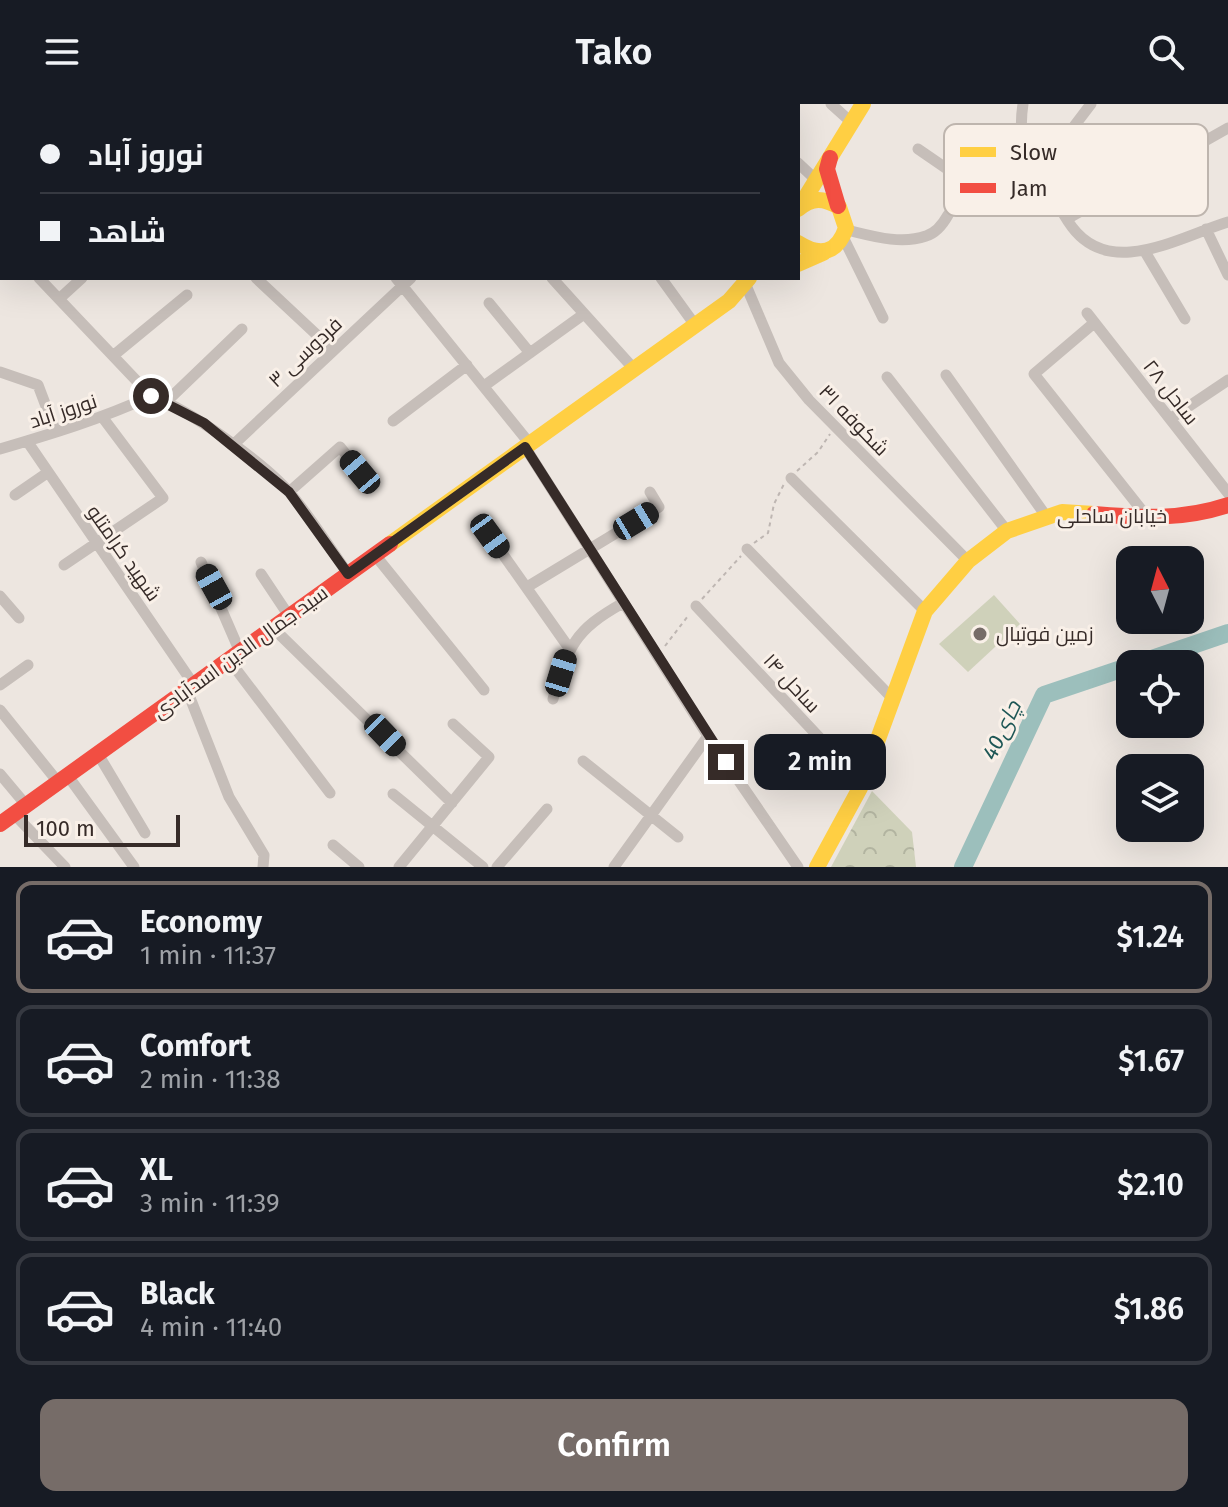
<!DOCTYPE html>
<meta charset="utf-8">
<style>
body{margin:0;font-family:"Fira Sans",Cairo,sans-serif;background:#242831;color:#f1f3f6;height:100vh;display:flex;flex-direction:column;font-size:30px;white-space:nowrap}
*{box-sizing:border-box;margin:0}
p{font-size:26px;color:#9ea1a6}
.icon{flex:none;width:44px;height:44px;fill:none;stroke:currentColor;stroke-width:2;stroke-linecap:round;stroke-linejoin:round}
.map{position:relative;height:763px;overflow:hidden}
.side{display:flex;flex-direction:column;background:#171b24;flex:1}
.side>*{flex:none}
.hud{position:absolute;left:0px;top:0px;width:800px;height:176px;box-shadow:0 8px 32px #0002;display:grid;align-content:center;height:176px;padding:0 40px;background:#171b24}
.needle{width:52px;rotate:354deg}
.controls{position:absolute;left:1116px;top:442px;display:grid;gap:16px}
.controls a{display:grid;place-items:center;width:88px;height:88px;border-radius:16px;background:#171b24;box-shadow:0 8px 32px #0002;font-size:40px}
.scale{position:absolute;left:24px;bottom:20px;width:156px;box-sizing:border-box;padding-left:8px;border:4px solid #362b28;border-top:0;font-size:22px;line-height:28px;white-space:nowrap;color:#362b28;-webkit-text-stroke:6px #f9f0e8;paint-order:stroke}
.end{position:absolute;width:36px;height:36px;margin:-18px;border:10px solid #362b28;background:#fff;box-shadow:0 0 0 4px #fff}
.from{border-radius:50%}
.bubble{position:absolute;height:56px;border-radius:16px;background:#171b24;box-shadow:0 8px 32px #0002;font-size:26px;font-weight:600;line-height:56px;text-align:center}
.car{position:absolute;width:24px;height:48px;margin:-24px -12px;border-radius:10px;box-shadow:0 0 6px 2px #0007;background:linear-gradient(#222 24%,#8ab4d8 0 40%,#222 0 76%,#8ab4d8 0 86%,#222 0)}
.hud b{display:flex;align-items:center;gap:28px;height:76px;font-size:30px}
.hud b+b{border-top:2px solid #363941}
.hud i{width:20px;height:20px;background:#f1f3f6}
ul{padding:14px 0 0;list-style:none}
li{display:flex;align-items:center;gap:24px;height:112px;margin:0 16px 12px;padding:0 24px;border:4px solid #363941;border-radius:16px}
li div{flex:1}
li b{display:block;font-size:30px}
li em{font-style:normal;font-weight:600}
li.current{border-color:#766c68}
li>.icon{width:72px;height:72px;stroke-width:1.5}
.action{display:flex;gap:16px;margin-top:auto;padding:16px 40px}
.action a{flex:1;height:92px;border-radius:16px;background:#766c68;color:#fff;font-size:32px;font-weight:600;line-height:92px;text-align:center}
header{display:flex;justify-content:space-between;align-items:center;height:104px;padding:0 40px;background:#171b24;font-size:36px;font-weight:600}
.map>svg:first-child{display:block}
</style>
<header><svg class="icon" aria-label="menu" viewBox="0 0 24 24"><path d="M4 6h16M4 12h16M4 18h16"/></svg>Tako<svg class="icon" aria-label="search" viewBox="0 0 24 24"><circle cx="10" cy="10" r="6"/><path d="M15 15l6 6"/></svg></header>
<div class="map">
<svg width="1228" height="763" viewBox="0 0 1228 763">
<defs>
<pattern id="park-crowns" width="20" height="18" patternUnits="userSpaceOnUse" patternTransform="scale(2)"><rect width="20" height="18" fill="#cfd1ba"/><path d="M2 6a3 3 0 1 1 6 0M12 15a3 3 0 1 1 6 0" fill="none" stroke="#b2b4a0"/></pattern>
</defs>
<rect width="100%" height="100%" fill="#ede6e0"/>
<path fill="url(#park-crowns)" d="M872 687 912 728 916 763H831Z"/>
<path fill="#cfd1ba" d="M994 491 1020 520 968 568 939 540Z"/>
<g fill="none" stroke-linecap="round" stroke-linejoin="round">
<path stroke="#9cbfbc" stroke-width="18" d="M1137 560 1228 529
M963 763 1044 591 1130 562"/>
<path stroke="#beb6b2" stroke-width="2" stroke-dasharray="4 4" stroke-linecap="butt" d="M797 367 818 348 830 330
M754 439 768 429 774 400 784 380
M702 495 741 452
M665 542 688 512"/>
<path stroke="#c6beb9" stroke-width="11" d="M112 0 120 2
M259 0 260 2
M278 0 285 2
M527 0 530 2
M602 0 605 2
M735 0 737 2
M831 0 851 18
M1023 0C1017 39 1028 47 1047 79
M440 2V0
M705 2 707 0
M918 45 966 78
M0 47H2
M798 59 814 74
M1047 79 1075 21 1091 0
M1067 115 1228 24
M1206 125 1228 171
M847 126C872 132 901 141 926 132 936 129 943 120 948 111 954 103 956 92 962 83 979 54 1021 72 1047 79 1055 94 1062 110 1072 123 1111 175 1179 133 1228 118
M844 135 883 214
M0 139 2 141
M1144 146 1185 215
M39 174 151 292
M256 174 333 246
M396 174 530 340
M552 174 634 265
M661 174 695 221
M745 179 779 259 809 296 968 457
M59 195 82 174
M489 199 530 249
M1087 209 1228 389
M1094 219 1034 270 1148 414
M114 251 187 191
M0 268 38 281 55 326
M946 271 1046 412
M887 273 1007 427
M484 282 584 210
M166 298 242 225
M1170 315 1228 276
M393 317 467 261
M27 337 194 581
M233 341 411 174
M525 343 708 632 798 763
M0 345C51 330 101 315 151 292 190 306 270 362 295 395 314 419 331 445 348 470
M791 374 925 507
M289 388 340 343 360 368
M15 391 47 369
M490 432 569 544
M747 445 894 596
M375 451 484 586
M201 458 240 548
M64 461 163 394 103 314
M261 470 289 512
M527 483 659 403 650 388
M0 492 19 514
M696 502 862 679
M273 524 452 699
M229 556 330 689
M0 581 28 561
M187 586 229 693 264 751 263 763
M553 595C569 542 573 527 623 499
M0 606 58 678
M98 650 145 729
M583 657 678 733
M0 670 26 701
M68 672 134 763
M393 690 483 763
M14 710 65 763
M333 741 359 763
M399 763 489 653 453 620
M497 763 547 705
M614 763 708 632"/>
<path stroke="#ffcf43" stroke-width="16" d="M799 104 863 0
M798 105C813 93 823 94 839 103L846 124C837 150 820 153 798 139
M798 160 823 149
M390 440 729 197 749 174
M817 763 860 684 925 507 968 457 1007 427 1062 408 1094 410"/>
<path stroke="#f24e42" stroke-width="16" d="M830 54 827 65 838 102
M1094 410C1140 414 1183 416 1228 401
M0 720 390 440"/>
</g>
<g fill="none" stroke-linecap="round" stroke-linejoin="round">
<path stroke="#362b28" stroke-width="10" d="M151 292 204 319 289 388 348 470 525 343 726 658"/>
</g>
<circle fill="#766c68" stroke="#f9f0e8" stroke-width="3" cx="980" cy="530" r="8"/>
<g text-anchor="middle" stroke-width="6" stroke-linejoin="round" paint-order="stroke">
<g font-size="20" fill="#362b28" stroke="#f9f0e8">
<text transform="translate(305 248) rotate(-43)" y="7">فردوسی ۳</text>
<text transform="translate(1171 288) rotate(52)" y="7">ساحل ۲۸</text>
<text transform="translate(63 307) rotate(-18)" y="7">نوروز آباد</text>
<text transform="translate(854 316) rotate(46)" y="7">شکوفه ۳۱</text>
<text x="1112" y="419">خیابان ساحلی</text>
<text transform="translate(124 449) rotate(55)" y="7">شهید کرامتلو</text>
<text transform="translate(240 548) rotate(-36)" y="7">سید جمال الدین اسدآبادی</text>
<text transform="translate(792 579) rotate(47)" y="7">ساحل ۱۴</text>
</g>
<g font-size="20" fill="#362b28" stroke="#f9f0e8" text-anchor="start">
<text x="996" y="537">زمین فوتبال</text>
</g>
<g font-size="22" font-style="italic" fill="#1e5756" stroke="#f9f0e8">
<text transform="translate(1001 626) rotate(-65)" y="8">40چای</text>
</g>
</g>
<rect x="944" y="20" width="264" height="92" rx="12" fill="#f9f0e8" stroke="#beb5ae" stroke-width="2"/>
<rect x="960" y="43" width="36" height="10" fill="#ffcf43"/>
<rect x="960" y="79" width="36" height="10" fill="#f24e42"/>
<g font-size="22" fill="#362b28">
<text x="1010" y="56">Slow</text>
<text x="1010" y="92">Jam</text>
</g>
</svg>
<div class="controls">
<a><svg class="needle" viewBox="-14 -14 28 28"><path d="M0-13l5 13h-10z" fill="#e53935"/><path d="M0 13l5-13h-10z" fill="#9ea1a6"/></svg></a>
<a><svg class="icon" aria-label="locate" viewBox="0 0 24 24"><circle cx="12" cy="12" r="6"/><path d="M12 2v4M12 18v4M2 12h4M18 12h4"/></svg></a>
<a><svg class="icon" aria-label="layers" viewBox="0 0 24 24"><path d="M12 4l9 5-9 5-9-5zM3 14l9 5 9-5"/></svg></a>
</div>
<div class="scale">100 m</div>
<i class="end from" style="left:151px;top:292px"></i>
<i class="end" style="left:726px;top:658px"></i>
<div class="bubble" style="left:754px;top:630px;width:132px">2 min</div>
<i class="car" style="left:360px;top:368px;rotate:320deg"></i>
<i class="car" style="left:636px;top:417px;rotate:59deg"></i>
<i class="car" style="left:490px;top:432px;rotate:144deg"></i>
<i class="car" style="left:214px;top:483px;rotate:331deg"></i>
<i class="car" style="left:561px;top:569px;rotate:17deg"></i>
<i class="car" style="left:385px;top:631px;rotate:136deg"></i>
<div class="hud">
<b><i class="from"></i>نوروز آباد</b>
<b><i></i>شاهد</b>
</div>
</div>
<section class="side">
<ul>
<li class="current"><svg class="icon" aria-label="car" viewBox="0 0 24 24"><path d="M5 17H2v-5l4-1 3-4h7l3 4 3 1v5h-3M9 17h6M6 11h13"/><circle cx="7" cy="17" r="2"/><circle cx="17" cy="17" r="2"/></svg><div><b>Economy</b><p>1 min · 11:37</p></div><em>$1.24</em></li>
<li><svg class="icon" aria-label="car" viewBox="0 0 24 24"><path d="M5 17H2v-5l4-1 3-4h7l3 4 3 1v5h-3M9 17h6M6 11h13"/><circle cx="7" cy="17" r="2"/><circle cx="17" cy="17" r="2"/></svg><div><b>Comfort</b><p>2 min · 11:38</p></div><em>$1.67</em></li>
<li><svg class="icon" aria-label="car" viewBox="0 0 24 24"><path d="M5 17H2v-5l4-1 3-4h7l3 4 3 1v5h-3M9 17h6M6 11h13"/><circle cx="7" cy="17" r="2"/><circle cx="17" cy="17" r="2"/></svg><div><b>XL</b><p>3 min · 11:39</p></div><em>$2.10</em></li>
<li><svg class="icon" aria-label="car" viewBox="0 0 24 24"><path d="M5 17H2v-5l4-1 3-4h7l3 4 3 1v5h-3M9 17h6M6 11h13"/><circle cx="7" cy="17" r="2"/><circle cx="17" cy="17" r="2"/></svg><div><b>Black</b><p>4 min · 11:40</p></div><em>$1.86</em></li>
</ul>
<div class="action"><a>Confirm</a></div>
</section>
